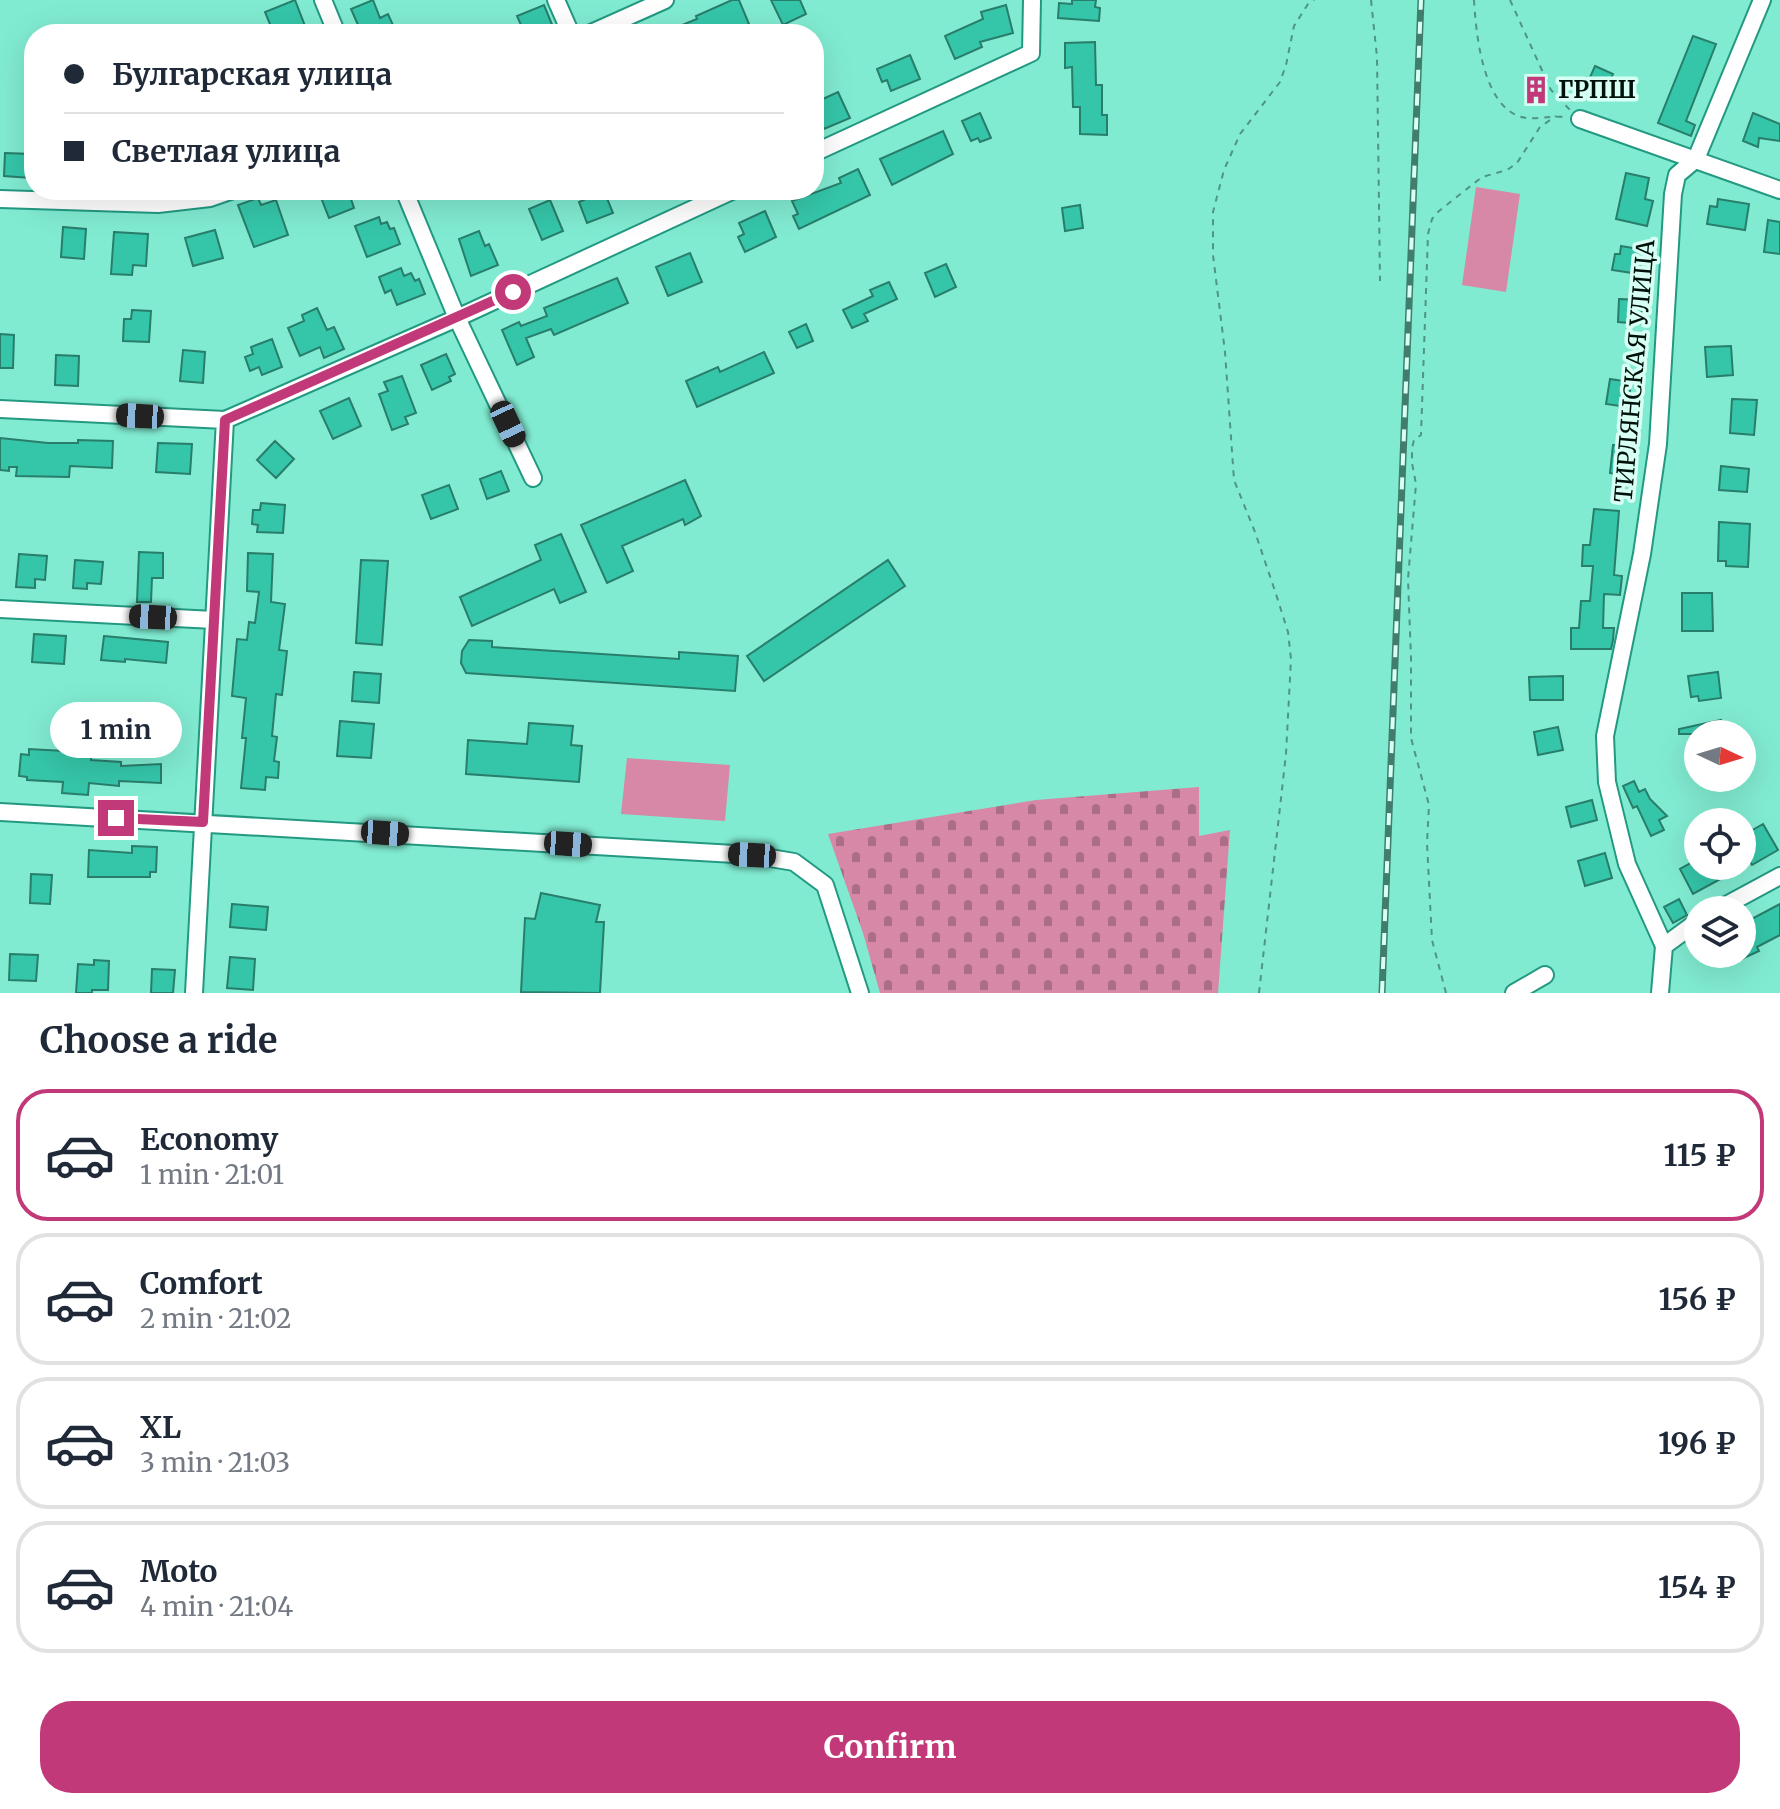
<!DOCTYPE html>
<meta charset="utf-8">
<style>
body{margin:0;font-family:Merriweather,serif;background:#f6f6f7;color:#1f2937;height:100vh;display:flex;flex-direction:column;font-size:30px;white-space:nowrap}
*{box-sizing:border-box;margin:0}
p{font-size:26px;color:#747a83}
.icon{flex:none;width:44px;height:44px;fill:none;stroke:currentColor;stroke-width:2;stroke-linecap:round;stroke-linejoin:round}
.map{position:relative;height:993px;overflow:hidden}
.drawer{display:flex;flex-direction:column;background:#fff;flex:1}
.drawer>*{flex:none}
.top-card{position:absolute;left:24px;top:24px;width:800px;height:176px;border-radius:32px;box-shadow:0 8px 32px #0002;display:grid;align-content:center;height:176px;padding:0 40px;background:#fff}
.needle{width:52px;rotate:94deg}
.buttons{position:absolute;left:1684px;top:720px;display:grid;gap:16px}
.buttons a{display:grid;place-items:center;width:72px;height:72px;border-radius:50%;background:#fff;box-shadow:0 8px 32px #0002;font-size:40px}
.end{position:absolute;width:36px;height:36px;margin:-18px;border:10px solid #c13979;background:#fff;box-shadow:0 0 0 4px #fff}
.from{border-radius:50%}
.bubble{position:absolute;height:56px;border-radius:28px;background:#fff;box-shadow:0 8px 32px #0002;font-size:26px;font-weight:700;line-height:56px;text-align:center}
.car{position:absolute;width:24px;height:48px;margin:-24px -12px;border-radius:10px;box-shadow:0 0 6px 2px #0007;background:linear-gradient(#222 24%,#8ab4d8 0 40%,#222 0 76%,#8ab4d8 0 86%,#222 0)}
.top-card b{display:flex;align-items:center;gap:28px;height:76px;font-size:30px}
.top-card b+b{border-top:2px solid #e0e1e3}
.top-card i{width:20px;height:20px;background:#1f2937}
ul{padding:0;list-style:none}
li{display:flex;align-items:center;gap:24px;height:132px;margin:0 16px 12px;padding:0 24px;border:4px solid #e0e1e3;border-radius:32px}
li div{flex:1}
li b{display:block;font-size:30px}
li em{font-style:normal;font-weight:700}
li.active{border-color:#c13979}
li>.icon{width:72px;height:72px;stroke-width:1.5}
h2{padding:0 40px;font-size:36px;line-height:96px}
.button{display:flex;gap:16px;margin-top:auto;padding:16px 40px}
.button a{flex:1;height:92px;border-radius:32px;background:#c13979;color:#fff;font-size:32px;font-weight:700;line-height:92px;text-align:center}
.map>svg:first-child{display:block}
</style>
<div class="map">
<svg width="1780" height="993" viewBox="0 0 1780 993">
<defs>
<pattern id="cemetery-stones" width="16" height="16" patternUnits="userSpaceOnUse" patternTransform="scale(2)"><rect width="16" height="16" fill="#d788a6"/><path d="M2 7V4a2 2 0 0 1 4 0v3zM10 15v-3a2 2 0 0 1 4 0v3z" fill="#ac6e86"/></pattern>
</defs>
<rect width="100%" height="100%" fill="#81ebd1"/>
<path fill="url(#cemetery-stones)" d="M1199 787V836L1230 830 1218 993H880L863 933 828 834 1036 800Z"/>
<path fill="#d788a6" d="M1476 187 1520 194 1506 292 1462 285Z
M627 758 730 765 725 821 621 814Z"/>
<path fill="#35c6a9" stroke="#297d6b" stroke-width="2" d="M295 0 305 26 284 34H274L265 12Z
M373 0 380 18 388 14 397 34H362L351 9Z
M732 0H739L749 24 727 34H660L697 19 696 16Z
M771 0H800L806 14 783 25Z
M1072 0H1096L1095 7 1100 8 1099 21 1058 18 1059 3 1072 4Z
M544 5 553 27 536 34H525L517 16Z
M1006 5 1013 33 980 42 982 47 955 59 945 36 983 19 981 12Z
M1693 36 1716 44 1686 121 1695 125 1691 136 1658 123Z
M1095 42 1096 85H1102V115H1107V135L1080 134V107H1073L1072 67 1065 68V43Z
M910 55 920 79 891 91 887 80 882 82 877 69Z
M1595 66 1613 74 1605 92 1587 84Z
M838 92 850 118 824 129 821 122 814 125V103Z
M980 113 991 138 980 142 978 138 971 141 962 121Z
M1753 113 1780 124V141L1759 138 1758 147 1743 141Z
M943 131 953 154 892 185 880 159Z
M5 153 32 154 31 178 4 176Z
M858 169 870 195 799 229 793 216 798 214 792 201 841 183 839 178Z
M1626 173 1649 178 1645 199 1653 201 1647 226 1616 219Z
M318 190H371V191L351 199 354 208 329 218Z
M604 191 613 213 587 223 579 202Z
M258 198 261 205 276 200 288 235 254 247 238 205Z
M1718 199 1749 204 1745 230 1707 224 1710 206 1717 207Z
M550 200 563 231 542 240 529 209Z
M1080 205 1083 228 1065 231 1062 208Z
M765 211 776 237 745 252 738 237 744 234 739 223Z
M379 217 381 224 387 222 390 229 394 228 400 244 367 257 355 226Z
M1768 220 1780 222V254L1764 252Z
M63 227 86 229 84 259 61 257Z
M215 230 223 258 193 266 185 238Z
M479 231 485 246 489 244 498 265 471 276 459 239Z
M114 232 148 234 146 266 133 265 132 275 111 274Z
M1621 246 1639 249 1637 258H1642L1639 274 1612 270 1615 254H1620Z
M690 253 702 282 668 296 656 267Z
M946 264 956 287 935 297 925 273Z
M401 268 404 276 411 273 415 281 419 279 425 294 397 305 391 290 385 293 379 277Z
M617 278 628 303 554 335 551 329 526 338 534 357 517 365 502 330 519 322 521 326 547 316 544 308Z
M889 282 897 299 864 314 868 321 852 328 843 310 873 296 870 290Z
M1619 299 1643 300 1641 324 1618 322Z
M317 308 327 330 334 327 344 349 324 358 320 347 300 356 288 328 304 321 302 315Z
M132 310 151 311 149 342 123 341 124 319H131Z
M806 324 813 341 797 348 789 332Z
M0 334 14 335 13 368H0Z
M272 339 282 367 262 375 259 367 250 371 245 357 253 354 251 347Z
M1731 346 1733 375 1707 377 1705 347Z
M183 350 205 352 203 383 180 381Z
M764 352 774 373 697 407 686 381 718 367 720 372Z
M446 354 455 374 449 377 451 381 432 390 421 365Z
M56 355 79 356 78 386 55 385Z
M402 376 416 413 405 417 408 424 392 430 379 394 388 391 384 382Z
M1610 379 1631 382 1628 407 1606 404Z
M349 398 361 426 333 439 320 411Z
M1732 399 1757 400 1754 435 1730 433Z
M0 438 48 443H78V440L113 441 112 468 70 466 69 477 16 476 17 467H9V471L0 470Z
M275 441 294 459 276 478 257 460Z
M158 443 192 444 190 474 156 472Z
M1613 445 1636 447 1633 475 1610 473Z
M1721 466 1749 469 1747 492 1719 490Z
M501 471 509 491 487 499 480 479Z
M685 480 701 516 685 525 683 519 622 546 633 571 607 583 581 525Z
M449 485 458 509 431 519 422 495Z
M261 503 285 505 283 533 257 532 258 525 252 524 253 510H260Z
M1594 509 1619 511 1614 575 1622 576 1620 595 1604 594 1603 628H1614L1613 640 1611 649H1571V628H1579L1581 601H1590L1593 566H1582L1583 545H1590Z
M1719 522 1750 524 1748 567 1726 566V561H1718Z
M561 534 586 592 560 603 554 589 472 626 460 597 541 560 535 545Z
M139 552 163 553V578H152L151 602H137Z
M248 553 273 554 271 602 285 604 279 650 287 651 282 695 276 694 272 736 277 737 274 761 279 762 278 778 266 777 265 790 241 788 246 738H242L246 698 232 696 237 639 247 640 249 622 255 623 259 592 247 591Z
M19 554 47 556 45 580 35 579V588L16 587Z
M75 560 103 562 101 584 87 583V589L73 588Z
M361 560 388 561 382 645 356 643Z
M888 560 905 586 764 681 747 656Z
M1682 593H1712L1713 631H1682Z
M34 634 66 636 64 664 32 662Z
M104 636 168 642 166 663 125 659V662L101 660Z
M469 640 492 641V647L679 659V652L738 656 735 691 466 673 461 663 462 651Z
M354 672 381 674 379 703 352 701Z
M1718 672 1721 698 1699 701 1698 696 1691 697 1688 676Z
M1563 676V700H1530L1529 677Z
M68 718 94 721 91 760 121 762V766L161 764V783L119 781V786L89 783 88 795 62 793 63 782 27 780V777L19 776 21 754 29 755V749L65 751Z
M1721 720 1724 734H1679V729Z
M340 721 374 724 371 758 337 756Z
M529 723 573 726 571 745 582 746 579 782 466 774 468 740 527 744Z
M1558 727 1563 750 1538 755 1534 732Z
M1634 781 1639 792 1645 789 1650 799 1667 816 1659 820 1664 830 1651 836 1637 806 1633 808 1623 786Z
M1592 800 1597 820 1571 827 1566 807Z
M1763 824 1778 850 1752 865 1742 848V836Z
M132 846 157 847 156 872H150V877H88L89 850 132 853Z
M1605 853 1612 878 1585 886 1578 861Z
M1698 859V866H1721L1726 876 1693 894 1680 869Z
M31 874 52 875 50 904 30 903Z
M541 893 600 905 596 922H604L600 993 521 992 525 918 535 919Z
M1679 899 1687 915 1673 923 1664 907Z
M232 904 268 907 266 930 230 927Z
M1780 904V935L1757 947 1759 951 1742 959V924Z
M10 954 38 955 36 981 9 980Z
M230 957 255 959 253 990 227 988Z
M94 960 109 961 108 990H92V993H76L78 964 94 965Z
M152 969 175 970 173 993H151Z"/>
<g fill="none" stroke-linecap="round" stroke-linejoin="round">
<defs>
<path id="street" d="M323 0 337 34
M556 0 571 34
M589 34 665 0
M1580 119 1780 190
M814 153 1031 53 1032 0
M404 190 457 318 533 478
M0 199 158 204 210 198 233 190
M0 409 225 420 457 318 734 190
M0 609 214 620
M0 812 752 855 794 862 825 885 860 993
M1717 910 1780 876
M1664 946 1698 921
M194 993 225 420
M1514 993 1545 975
M1660 993 1664 946 1627 864 1607 782 1605 736 1642 554 1658 444 1673 194 1677 175 1696 159 1762 0"/>
</defs>
<use href="#street" stroke="#239982" stroke-width="20"/>
<path stroke="#4e9583" stroke-width="2" stroke-dasharray="6 6" stroke-linecap="butt" d="M1371 0 1377 57 1380 281
M1474 0C1476 33 1482 99 1516 115 1529 122 1551 115 1566 117
M1510 0 1551 90 1570 110
M1259 993 1286 754 1291 659 1288 632 1276 594 1255 532 1234 480 1225 352 1213 255V212L1224 170 1240 134 1280 82 1286 65 1294 26 1308 4 1314 0
M1446 993 1432 940 1427 843 1429 805 1411 738V658L1408 579 1416 484 1412 463V448L1414 440 1421 435 1428 234 1432 219 1439 211 1482 177 1507 170 1517 163 1540 127 1556 116"/>
<use href="#street" stroke="#fff" stroke-width="16"/>
<defs>
<path id="rail" d="M1382 993 1421 0"/>
</defs>
<use href="#rail" stroke="#407d6d" stroke-width="7"/>
<use href="#rail" stroke="#d8fff3" stroke-width="4" stroke-dasharray="12" stroke-linecap="butt"/>
</g>
<g fill="none" stroke-linecap="round" stroke-linejoin="round">
<path stroke="#c13979" stroke-width="10" d="M116 818 203 822 225 420 513 292"/>
</g>
<defs>
<symbol id="building-bare" viewBox="-9 -9 18 18"><path d="M-4-6H4V6H1V3H-1V6H-4ZM-2.5-4.3h1.7v1.8h-1.7ZM.8-4.3h1.7v1.8H.8ZM-2.5-1h1.7V.8h-1.7ZM.8-1h1.7V.8H.8Z" fill="#c13979" stroke="#d8fff3" stroke-width="2.5" paint-order="stroke"/></symbol>
</defs>
<g fill-rule="evenodd">
<use href="#building-bare" x="1516" y="70" width="40" height="40"/>
</g>
<g text-anchor="middle" stroke-width="7" stroke-linejoin="round" paint-order="stroke">
<g font-size="24" font-weight="bold" fill="#00110c" stroke="#d8fff3" text-anchor="start">
<text x="1558" y="98">ГРПШ</text>
</g>
<g font-size="24" fill="#00110c" stroke="#d8fff3">
<text transform="translate(1635 371) rotate(-85)" y="8">ТИРЛЯНСКАЯ УЛИЦА</text>
</g>
</g>
</svg>
<div class="buttons">
<a><svg class="needle" viewBox="-14 -14 28 28"><path d="M0-13l5 13h-10z" fill="#e53935"/><path d="M0 13l5-13h-10z" fill="#747a83"/></svg></a>
<a><svg class="icon" aria-label="locate" viewBox="0 0 24 24"><circle cx="12" cy="12" r="6"/><path d="M12 2v4M12 18v4M2 12h4M18 12h4"/></svg></a>
<a><svg class="icon" aria-label="layers" viewBox="0 0 24 24"><path d="M12 4l9 5-9 5-9-5zM3 14l9 5 9-5"/></svg></a>
</div>
<i class="end from" style="left:513px;top:292px"></i>
<i class="end" style="left:116px;top:818px"></i>
<div class="bubble" style="left:50px;top:702px;width:132px">1 min</div>
<i class="car" style="left:140px;top:416px;rotate:273deg"></i>
<i class="car" style="left:508px;top:424px;rotate:155deg"></i>
<i class="car" style="left:153px;top:617px;rotate:273deg"></i>
<i class="car" style="left:385px;top:833px;rotate:94deg"></i>
<i class="car" style="left:568px;top:844px;rotate:94deg"></i>
<i class="car" style="left:752px;top:855px;rotate:273deg"></i>
<div class="top-card">
<b><i class="from"></i>Булгарская улица</b>
<b><i></i>Светлая улица</b>
</div>
</div>
<section class="drawer">
<h2>Choose a ride</h2>
<ul>
<li class="active"><svg class="icon" aria-label="car" viewBox="0 0 24 24"><path d="M5 17H2v-5l4-1 3-4h7l3 4 3 1v5h-3M9 17h6M6 11h13"/><circle cx="7" cy="17" r="2"/><circle cx="17" cy="17" r="2"/></svg><div><b>Economy</b><p>1 min · 21:01</p></div><em>115 ₽</em></li>
<li><svg class="icon" aria-label="car" viewBox="0 0 24 24"><path d="M5 17H2v-5l4-1 3-4h7l3 4 3 1v5h-3M9 17h6M6 11h13"/><circle cx="7" cy="17" r="2"/><circle cx="17" cy="17" r="2"/></svg><div><b>Comfort</b><p>2 min · 21:02</p></div><em>156 ₽</em></li>
<li><svg class="icon" aria-label="car" viewBox="0 0 24 24"><path d="M5 17H2v-5l4-1 3-4h7l3 4 3 1v5h-3M9 17h6M6 11h13"/><circle cx="7" cy="17" r="2"/><circle cx="17" cy="17" r="2"/></svg><div><b>XL</b><p>3 min · 21:03</p></div><em>196 ₽</em></li>
<li><svg class="icon" aria-label="car" viewBox="0 0 24 24"><path d="M5 17H2v-5l4-1 3-4h7l3 4 3 1v5h-3M9 17h6M6 11h13"/><circle cx="7" cy="17" r="2"/><circle cx="17" cy="17" r="2"/></svg><div><b>Moto</b><p>4 min · 21:04</p></div><em>154 ₽</em></li>
</ul>
<div class="button"><a>Confirm</a></div>
</section>
